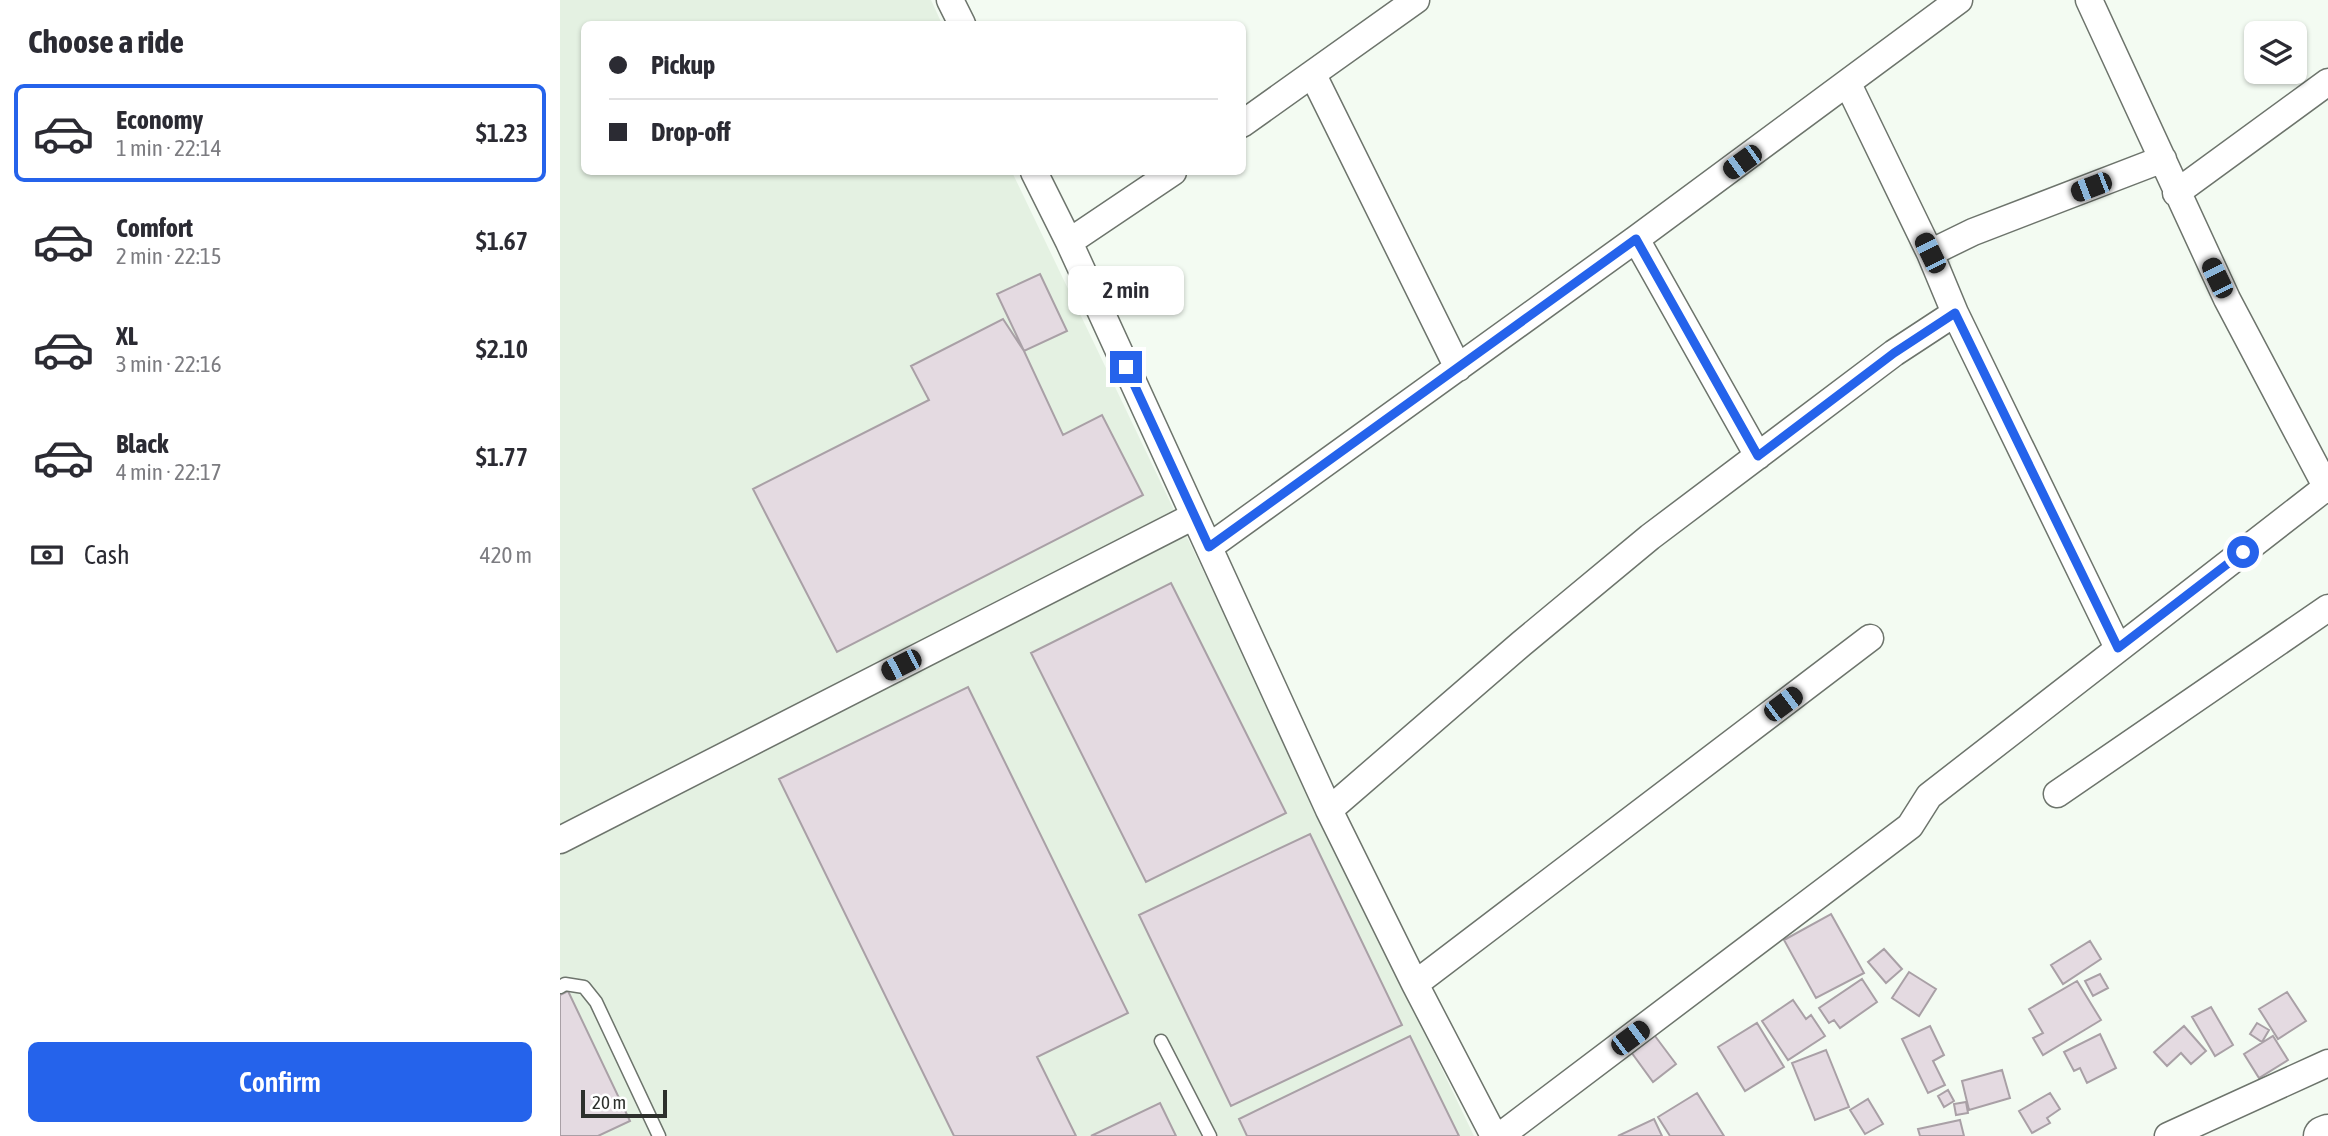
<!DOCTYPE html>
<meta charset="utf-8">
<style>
body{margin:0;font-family:"Asap Condensed",sans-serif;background:#f7f7f7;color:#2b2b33;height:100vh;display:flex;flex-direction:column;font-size:26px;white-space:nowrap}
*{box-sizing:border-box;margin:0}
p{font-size:23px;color:#7c7c81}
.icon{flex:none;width:38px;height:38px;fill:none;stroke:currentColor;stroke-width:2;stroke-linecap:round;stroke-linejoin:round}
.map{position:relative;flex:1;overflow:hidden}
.side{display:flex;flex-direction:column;background:#fff;width:560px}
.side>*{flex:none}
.guide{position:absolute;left:21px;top:21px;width:665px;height:154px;border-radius:10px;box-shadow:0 2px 5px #0004;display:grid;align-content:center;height:154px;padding:0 28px;background:#fff}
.buttons{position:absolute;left:1684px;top:21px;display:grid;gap:14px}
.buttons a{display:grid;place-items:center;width:63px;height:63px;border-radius:10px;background:#fff;box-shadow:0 2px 5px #0004;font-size:35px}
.scale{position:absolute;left:21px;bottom:18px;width:86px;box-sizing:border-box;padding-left:7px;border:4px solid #2d302c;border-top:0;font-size:19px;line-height:24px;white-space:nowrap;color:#2d302c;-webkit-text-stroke:5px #fff;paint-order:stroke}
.end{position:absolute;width:32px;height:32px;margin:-16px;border:9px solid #2563eb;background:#fff;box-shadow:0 0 0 4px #fff}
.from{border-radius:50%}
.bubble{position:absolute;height:49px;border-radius:10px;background:#fff;box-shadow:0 2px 5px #0004;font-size:23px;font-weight:600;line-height:49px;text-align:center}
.car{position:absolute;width:21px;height:42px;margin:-21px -10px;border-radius:9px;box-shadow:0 0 5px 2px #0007;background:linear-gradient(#222 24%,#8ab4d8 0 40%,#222 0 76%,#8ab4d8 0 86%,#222 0)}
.guide b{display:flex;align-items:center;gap:24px;height:66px;font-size:26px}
.guide b+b{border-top:2px solid #e1e1e2}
.guide i{width:18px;height:18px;background:#2b2b33}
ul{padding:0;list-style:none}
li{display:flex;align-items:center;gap:21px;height:98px;margin:0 14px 10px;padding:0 14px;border:4px solid transparent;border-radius:10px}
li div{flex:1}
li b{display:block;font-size:26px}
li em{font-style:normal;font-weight:600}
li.on{border-color:#2563eb}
li>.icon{width:63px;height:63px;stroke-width:1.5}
h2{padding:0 28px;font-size:32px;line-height:84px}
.pay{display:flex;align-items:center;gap:18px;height:77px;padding:0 28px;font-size:26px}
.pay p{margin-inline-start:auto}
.button{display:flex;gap:14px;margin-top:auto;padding:14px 28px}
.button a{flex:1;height:80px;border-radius:10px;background:#2563eb;color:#fff;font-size:28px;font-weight:600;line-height:80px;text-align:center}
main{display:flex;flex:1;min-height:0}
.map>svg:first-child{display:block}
</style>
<main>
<section class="side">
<h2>Choose a ride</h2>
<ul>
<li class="on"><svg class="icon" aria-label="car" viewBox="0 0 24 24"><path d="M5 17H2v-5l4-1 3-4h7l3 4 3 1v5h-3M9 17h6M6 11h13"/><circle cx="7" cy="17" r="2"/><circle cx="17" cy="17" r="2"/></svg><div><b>Economy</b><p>1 min · 22:14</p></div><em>$1.23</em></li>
<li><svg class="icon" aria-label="car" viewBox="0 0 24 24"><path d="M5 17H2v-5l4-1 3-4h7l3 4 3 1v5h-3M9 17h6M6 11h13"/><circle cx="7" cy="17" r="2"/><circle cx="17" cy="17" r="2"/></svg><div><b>Comfort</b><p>2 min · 22:15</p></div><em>$1.67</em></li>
<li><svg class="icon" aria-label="car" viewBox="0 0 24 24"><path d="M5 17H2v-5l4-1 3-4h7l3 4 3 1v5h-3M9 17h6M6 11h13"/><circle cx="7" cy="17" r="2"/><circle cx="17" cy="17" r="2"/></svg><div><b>XL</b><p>3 min · 22:16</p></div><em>$2.10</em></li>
<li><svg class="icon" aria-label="car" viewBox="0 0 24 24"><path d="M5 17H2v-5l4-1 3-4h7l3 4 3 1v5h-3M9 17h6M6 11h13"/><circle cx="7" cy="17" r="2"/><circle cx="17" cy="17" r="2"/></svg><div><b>Black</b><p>4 min · 22:17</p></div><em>$1.77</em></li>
</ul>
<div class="pay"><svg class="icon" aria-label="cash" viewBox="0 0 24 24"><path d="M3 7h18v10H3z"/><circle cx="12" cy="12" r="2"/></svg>Cash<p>420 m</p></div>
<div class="button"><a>Confirm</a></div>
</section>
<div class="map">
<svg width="1768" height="1136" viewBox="0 0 1768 1136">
<rect width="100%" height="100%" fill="#f3fbf2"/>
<path fill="#e4f1e2" d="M0 0H371L382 24H24V172H452L914 1136H0Z"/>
<path fill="#e4dae1" stroke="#a9a0a6" stroke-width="2" d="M480 274 507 331 464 351 437 294Z
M443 319 464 351 503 435 542 415 583 495 277 652 193 489 369 400 351 366Z
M611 583 726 813 586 882 471 653Z
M408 687 568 1013 477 1057 516 1136H394L219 779Z
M750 834 842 1025 671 1106 579 915Z
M1271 914 1304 973 1256 998 1224 940Z
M1530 941 1541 959 1503 984 1491 965Z
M1324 949 1342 969 1326 983 1308 962Z
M1349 972 1376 989 1359 1016 1332 998Z
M1540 974 1548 988 1533 996 1525 981Z
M1302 979 1317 1002 1280 1028 1274 1020 1269 1023 1259 1008Z
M1517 981 1541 1020 1483 1055 1473 1038 1483 1033 1469 1009Z
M8 991 70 1121 38 1136H0V995Z
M1727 992 1746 1021 1718 1039 1699 1009Z
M1233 1000 1246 1019 1251 1015 1265 1036 1228 1060 1202 1021Z
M1651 1007 1673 1045 1655 1056 1632 1017Z
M1197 1023 1224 1067 1185 1091 1158 1047Z
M1697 1023 1709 1030 1702 1042 1690 1034Z
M1370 1026 1384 1055 1373 1061 1385 1085 1368 1093 1342 1039Z
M1624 1026 1646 1051 1631 1064 1621 1053 1607 1066 1594 1052Z
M1089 1028 1116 1064 1093 1082 1066 1045Z
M1540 1034 1556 1068 1527 1083 1520 1068 1514 1071 1504 1052Z
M850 1036 899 1136H687L679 1119Z
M1713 1036 1728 1060 1699 1078 1684 1054Z
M1266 1050 1289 1107 1255 1120 1232 1063Z
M1442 1070 1450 1098 1409 1110 1402 1081Z
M1388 1090 1394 1101 1384 1107 1378 1096Z
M1137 1093 1164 1136H1110L1098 1117Z
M1490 1093 1500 1109 1487 1118 1490 1123 1472 1133 1459 1111Z
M1308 1099 1323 1124 1305 1134 1290 1110Z
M1406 1102 1408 1113 1396 1115 1394 1104Z
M600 1103 616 1136H531Z
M1094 1119 1102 1136H1058Z
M1400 1120 1404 1136H1360L1358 1129Z"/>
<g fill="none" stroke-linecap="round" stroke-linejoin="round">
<defs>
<path id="lane" d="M0 987 5 984 24 987 36 1002 99 1136
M601 1041 650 1136"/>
<path id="street" d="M390 0 402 24
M1529 0 1667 299 1768 490
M753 75 898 368
M1288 84 1370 253
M682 124 856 0
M474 172 509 242 769 810 855 984 934 1136
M1616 193 1768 82
M1076 239 1198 456
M509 242 613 172
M1395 313 1558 648
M649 547 1076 239 1399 0
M1497 794 1768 608
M769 810 961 644 1090 537 1334 353 1395 313 1370 253 1413 232 1603 159
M0 840 634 516
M855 984 1310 638
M940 1136 1350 826 1369 796 1768 486
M1608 1136 1768 1063"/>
<path id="highway" d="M1763 1136 1768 1134"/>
</defs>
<use href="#lane" stroke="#6d746c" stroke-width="15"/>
<use href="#street" stroke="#6d746c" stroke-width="29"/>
<use href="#highway" stroke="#6d746c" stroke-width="41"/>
<use href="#lane" stroke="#fff" stroke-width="12"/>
<use href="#street" stroke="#fff" stroke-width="26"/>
<use href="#highway" stroke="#fff" stroke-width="38"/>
</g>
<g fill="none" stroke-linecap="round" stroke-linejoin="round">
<path stroke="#2563eb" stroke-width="9" d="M566 367 649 547 1076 239 1198 456 1334 353 1395 313 1558 648 1683 552"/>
</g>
</svg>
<div class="buttons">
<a><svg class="icon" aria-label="layers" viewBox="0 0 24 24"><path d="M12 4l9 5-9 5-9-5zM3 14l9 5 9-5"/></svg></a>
</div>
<div class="scale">20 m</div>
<i class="end from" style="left:1683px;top:552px"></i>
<i class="end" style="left:566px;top:367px"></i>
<div class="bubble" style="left:508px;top:266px;width:116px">2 min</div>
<i class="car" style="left:1182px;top:162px;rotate:234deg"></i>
<i class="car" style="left:1531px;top:187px;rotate:249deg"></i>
<i class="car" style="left:1370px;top:253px;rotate:334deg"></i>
<i class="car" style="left:1657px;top:278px;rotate:334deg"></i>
<i class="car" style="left:341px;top:665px;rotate:243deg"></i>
<i class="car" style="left:1223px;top:704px;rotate:53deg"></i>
<i class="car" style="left:1070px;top:1038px;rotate:53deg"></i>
<div class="guide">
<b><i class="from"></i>Pickup</b>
<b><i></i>Drop-off</b>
</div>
</div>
</main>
